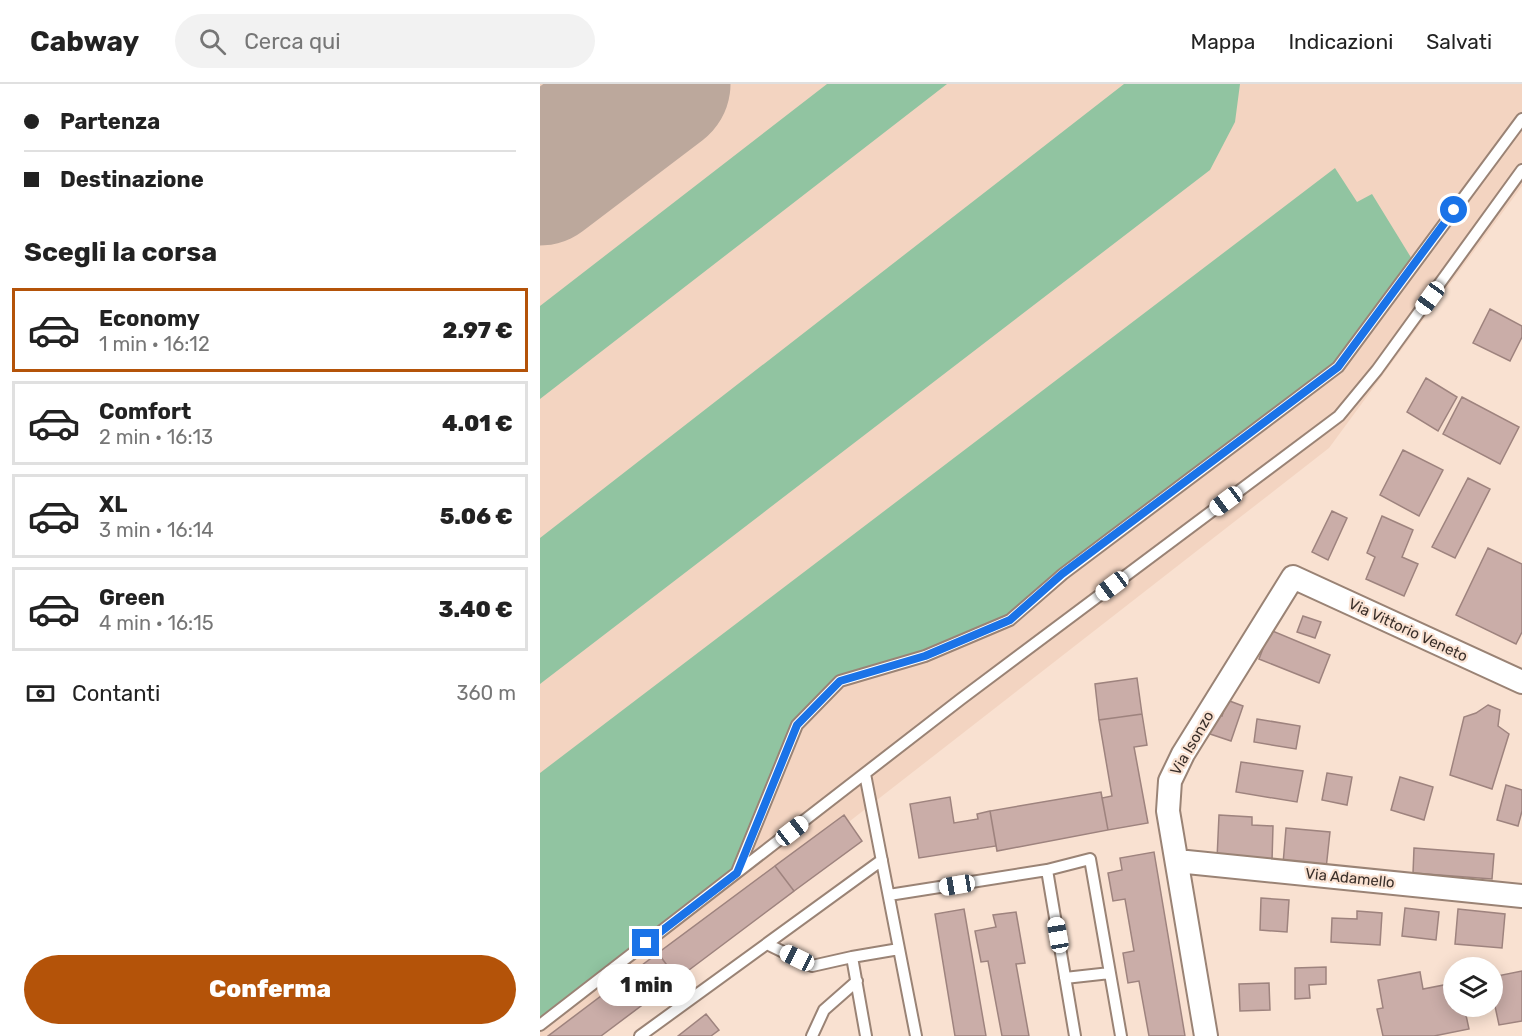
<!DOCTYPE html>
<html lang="it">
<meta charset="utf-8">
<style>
body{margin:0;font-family:Rubik,sans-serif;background:#f2f2f2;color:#222;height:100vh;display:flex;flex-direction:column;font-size:22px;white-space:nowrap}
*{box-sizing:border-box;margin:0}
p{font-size:20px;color:#767676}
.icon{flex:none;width:33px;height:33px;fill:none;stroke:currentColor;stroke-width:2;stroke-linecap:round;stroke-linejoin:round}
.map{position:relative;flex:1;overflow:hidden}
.panel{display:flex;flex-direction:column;background:#fff;width:540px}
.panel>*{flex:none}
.banner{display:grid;align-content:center;height:132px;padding:0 24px;background:#fff}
.buttons{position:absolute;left:903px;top:873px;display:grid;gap:12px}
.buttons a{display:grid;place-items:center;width:60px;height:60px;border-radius:50%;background:#fff;box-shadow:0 3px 15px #0003;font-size:30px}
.end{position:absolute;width:27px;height:27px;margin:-14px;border:8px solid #1a73e8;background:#fff;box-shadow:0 0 0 3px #fff}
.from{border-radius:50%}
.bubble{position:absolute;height:42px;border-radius:21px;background:#fff;box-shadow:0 3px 15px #0003;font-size:20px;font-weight:800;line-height:42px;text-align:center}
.car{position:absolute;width:18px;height:36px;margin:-18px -9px;border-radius:8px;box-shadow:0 0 4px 2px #0007;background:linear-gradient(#fff 24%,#345 0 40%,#fff 0 76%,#345 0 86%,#fff 0)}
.banner b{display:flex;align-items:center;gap:21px;height:57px;font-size:22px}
.banner b+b{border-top:2px solid #e0e0e0}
.banner i{width:15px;height:15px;background:#222}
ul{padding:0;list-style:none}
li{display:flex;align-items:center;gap:18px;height:84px;margin:0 12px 9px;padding:0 12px;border:3px solid #e0e0e0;border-radius:0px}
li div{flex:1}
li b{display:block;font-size:22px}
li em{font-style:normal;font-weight:800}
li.on{border-color:#b45309}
li>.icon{width:54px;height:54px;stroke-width:1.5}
h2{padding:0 24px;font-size:27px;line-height:72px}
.pay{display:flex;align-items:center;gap:15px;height:66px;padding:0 24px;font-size:22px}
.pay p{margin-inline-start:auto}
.action{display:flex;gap:12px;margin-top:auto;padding:12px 24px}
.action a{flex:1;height:69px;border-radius:36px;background:#b45309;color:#fff;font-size:24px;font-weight:800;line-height:69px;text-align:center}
header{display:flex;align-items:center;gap:36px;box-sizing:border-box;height:84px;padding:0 30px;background:#fff;border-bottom:2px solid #e0e0e0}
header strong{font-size:28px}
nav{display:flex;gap:33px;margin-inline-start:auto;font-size:21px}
.search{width:420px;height:54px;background:#f2f2f2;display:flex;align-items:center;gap:15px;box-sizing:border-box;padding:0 21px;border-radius:33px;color:#767676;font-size:22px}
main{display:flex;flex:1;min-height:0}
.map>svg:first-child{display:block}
</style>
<header>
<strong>Cabway</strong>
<div class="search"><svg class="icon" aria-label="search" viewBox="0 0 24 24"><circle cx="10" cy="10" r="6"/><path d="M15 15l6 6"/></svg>Cerca qui</div>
<nav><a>Mappa</a><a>Indicazioni</a><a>Salvati</a></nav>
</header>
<main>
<section class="panel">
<div class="banner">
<b><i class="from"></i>Partenza</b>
<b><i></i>Destinazione</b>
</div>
<h2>Scegli la corsa</h2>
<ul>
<li class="on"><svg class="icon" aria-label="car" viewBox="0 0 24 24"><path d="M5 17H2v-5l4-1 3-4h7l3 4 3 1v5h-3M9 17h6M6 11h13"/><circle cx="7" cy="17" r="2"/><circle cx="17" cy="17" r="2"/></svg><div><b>Economy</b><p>1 min · 16:12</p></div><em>2.97 €</em></li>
<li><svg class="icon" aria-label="car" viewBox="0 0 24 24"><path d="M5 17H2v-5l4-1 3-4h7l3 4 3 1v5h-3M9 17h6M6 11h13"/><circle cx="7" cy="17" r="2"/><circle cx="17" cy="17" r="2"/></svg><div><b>Comfort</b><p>2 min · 16:13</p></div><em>4.01 €</em></li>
<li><svg class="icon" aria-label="car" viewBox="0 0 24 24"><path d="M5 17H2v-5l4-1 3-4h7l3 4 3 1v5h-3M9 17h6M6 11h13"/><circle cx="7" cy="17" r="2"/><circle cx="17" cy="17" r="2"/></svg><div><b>XL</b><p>3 min · 16:14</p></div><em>5.06 €</em></li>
<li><svg class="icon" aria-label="car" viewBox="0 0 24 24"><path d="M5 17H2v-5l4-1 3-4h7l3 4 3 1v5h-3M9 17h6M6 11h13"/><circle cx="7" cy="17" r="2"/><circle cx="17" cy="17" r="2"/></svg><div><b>Green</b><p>4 min · 16:15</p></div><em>3.40 €</em></li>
</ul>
<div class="pay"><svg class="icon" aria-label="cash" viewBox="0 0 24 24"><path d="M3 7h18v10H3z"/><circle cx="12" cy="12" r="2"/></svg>Contanti<p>360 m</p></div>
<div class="action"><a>Conferma</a></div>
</section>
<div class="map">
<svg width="982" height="952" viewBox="0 0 982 952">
<rect width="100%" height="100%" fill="#f9e1d1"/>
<path fill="#f3d4c1" d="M0 0H982V102L789 364 34 952H0Z"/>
<path fill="#91c4a1" d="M287 0H407L0 315V222Z
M584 0H700L695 38 670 86 0 600V454Z
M795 84 817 118 832 110 875 180 798 283 470 536 385 572 300 597 257 641 197 789 0 941V689Z"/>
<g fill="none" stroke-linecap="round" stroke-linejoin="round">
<path stroke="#bca89c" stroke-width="141" d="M0 91 120 0"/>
</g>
<path fill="#caada8" stroke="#9e837e" stroke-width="1.5" d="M950 225 982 242V253L970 277 933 259Z
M886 294 917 313 898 347 867 328Z
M922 313 979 343 960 380 903 350Z
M863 366 903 386 879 432 840 411Z
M928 394 950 405 915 474 892 463Z
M792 427 807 434 788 476 772 468Z
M842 432 873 446 862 473 878 480 864 512 826 495 835 473 827 469Z
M948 464 982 480V548L976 560 916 531Z
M763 532 781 538 775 554 757 548Z
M730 546 790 571 779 599 719 575Z
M597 594 602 630 559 636 555 600Z
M687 616 703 622 691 657 664 648 671 628 682 632Z
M948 621 960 626 958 642 969 650 952 705 910 691 924 633 936 629Z
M602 630 607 661 594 663 608 739 568 746 562 714 572 712 559 636Z
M717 635 760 642 756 665 714 658Z
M701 678 763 687 757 718 696 708Z
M787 689 812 693 807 721 782 716Z
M860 693 893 703 884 736 851 726Z
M966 701 982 706V727L978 742 957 736Z
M561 708 568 746 457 767 450 727Z
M410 713 414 739 438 735 437 730 450 727 456 762 379 774 370 720Z
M304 731 322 757 254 807 235 782Z
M679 731 712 733V741L733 742 732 777 677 775Z
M746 744 790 748 786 785 743 780Z
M874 764 954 770 952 795 873 789Z
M614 768 645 952H609L599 897 588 899 583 869 594 867 585 815 573 817 568 789 582 786 580 774Z
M235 782 254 807 137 895 118 869Z
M721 814 749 816 747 848 720 846Z
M865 824 899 828 896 856 862 852Z
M424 825 446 952H415L395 830Z
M918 825 965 830 962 864 915 860Z
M817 827 842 829 840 861 791 858 792 834 817 835Z
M476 828 485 879 476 880 489 952H462L448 877 441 878 435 847 456 843 453 831Z
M118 869 137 895 61 952H8Z
M786 883V900L769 901 770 914 755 915V884Z
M982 887V937L959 941 952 908V893Z
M880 888 883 905 914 899V922H924L929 945 894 952H843L837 925 843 924 838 896Z
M729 899 730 926 700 927 699 900Z
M166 930 179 946 171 952H138Z"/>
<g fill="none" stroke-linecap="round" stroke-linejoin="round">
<defs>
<path id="lane" d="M325 690 376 952
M507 786 550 775 581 952
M197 788 257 641 300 597 385 572 470 536 523 490 798 283 982 35
M349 811 507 786 535 952
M227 860 272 882 312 873
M525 894 570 889
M0 941 421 615 799 332 837 286 982 86
M100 952 342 776
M272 952 284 926 317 897
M326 952 312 873 359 865"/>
<path id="street" d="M637 777 982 812
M666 952 628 727 630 697 643 670 753 493 982 598"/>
</defs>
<use href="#lane" stroke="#9a8375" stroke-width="14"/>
<use href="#street" stroke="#9a8375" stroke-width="26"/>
<use href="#lane" stroke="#fff" stroke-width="10"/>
<use href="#street" stroke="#fff" stroke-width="22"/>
</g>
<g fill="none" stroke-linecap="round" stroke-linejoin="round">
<path stroke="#1a73e8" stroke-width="8" d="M106 859 197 789 257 641 300 597 385 572 470 536 522 490 798 283 914 126"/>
</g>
<g text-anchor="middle" stroke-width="4.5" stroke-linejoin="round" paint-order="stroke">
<g font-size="15" fill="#392f2a" stroke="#f9e1d1">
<text transform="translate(868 546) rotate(25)" y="5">Via Vittorio Veneto</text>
<text transform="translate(652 659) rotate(-60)" y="5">Via Isonzo</text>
<text transform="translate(810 794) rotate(6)" y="5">Via Adamello</text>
</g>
</g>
</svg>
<div class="buttons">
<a><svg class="icon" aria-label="layers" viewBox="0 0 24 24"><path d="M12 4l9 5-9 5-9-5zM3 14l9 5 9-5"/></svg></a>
</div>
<i class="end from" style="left:914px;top:126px"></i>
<i class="end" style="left:106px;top:859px"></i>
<div class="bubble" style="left:57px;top:880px;width:99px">1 min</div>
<i class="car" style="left:890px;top:214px;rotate:216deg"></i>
<i class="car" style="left:686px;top:417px;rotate:233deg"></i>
<i class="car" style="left:572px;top:502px;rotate:233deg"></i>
<i class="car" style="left:252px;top:747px;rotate:52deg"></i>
<i class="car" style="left:417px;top:801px;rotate:261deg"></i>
<i class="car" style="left:518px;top:851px;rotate:350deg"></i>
<i class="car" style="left:257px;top:874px;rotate:296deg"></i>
</div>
</main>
